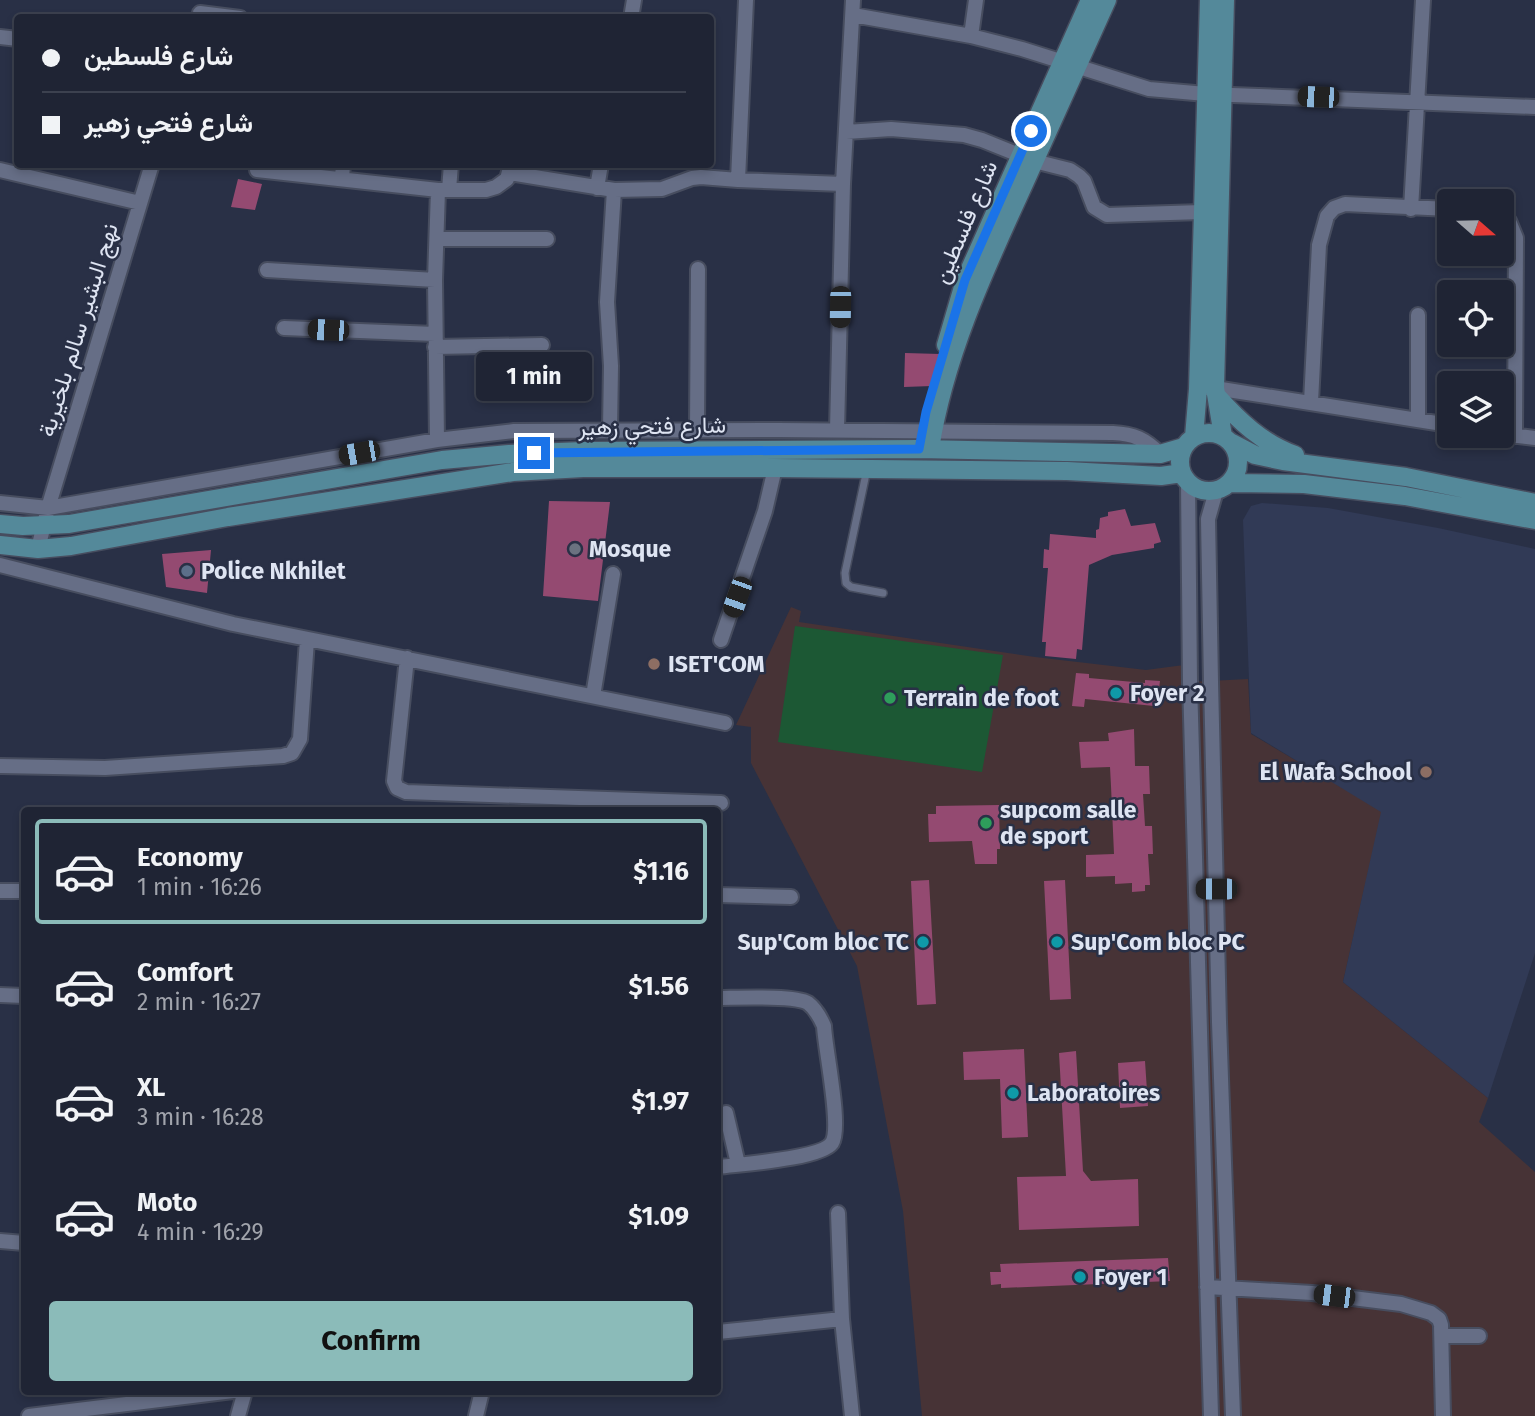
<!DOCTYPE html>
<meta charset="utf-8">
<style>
body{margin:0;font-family:"Fira Sans",Vazirmatn,sans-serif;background:#2c3040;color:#f1f3f6;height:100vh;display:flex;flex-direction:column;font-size:26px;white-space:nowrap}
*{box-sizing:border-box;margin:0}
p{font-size:23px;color:#a1a4ac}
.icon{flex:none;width:38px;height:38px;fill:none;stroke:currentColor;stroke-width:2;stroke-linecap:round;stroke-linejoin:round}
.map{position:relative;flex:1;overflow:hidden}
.details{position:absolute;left:21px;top:807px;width:700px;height:588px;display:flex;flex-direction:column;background:#1f2434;border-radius:7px;box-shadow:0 4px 10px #0003,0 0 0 2px #3c414f}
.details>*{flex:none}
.banner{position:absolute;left:14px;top:14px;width:700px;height:154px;border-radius:7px;box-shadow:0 4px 10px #0003,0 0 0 2px #3c414f;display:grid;align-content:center;height:154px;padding:0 28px;background:#1f2434}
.needle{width:46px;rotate:110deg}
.buttons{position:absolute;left:1437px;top:189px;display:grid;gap:14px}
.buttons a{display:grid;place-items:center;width:77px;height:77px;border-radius:7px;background:#1f2434;box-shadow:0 4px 10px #0003,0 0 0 2px #3c414f;font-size:35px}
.end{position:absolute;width:32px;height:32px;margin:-16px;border:9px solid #1a73e8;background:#fff;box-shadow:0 0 0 4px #fff}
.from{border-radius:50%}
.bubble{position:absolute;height:49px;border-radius:7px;background:#1f2434;box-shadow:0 4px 10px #0003,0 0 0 2px #3c414f;font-size:23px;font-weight:700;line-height:49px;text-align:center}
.car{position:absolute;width:21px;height:42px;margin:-21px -10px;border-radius:9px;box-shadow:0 0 5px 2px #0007;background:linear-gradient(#222 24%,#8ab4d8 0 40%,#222 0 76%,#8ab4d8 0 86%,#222 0)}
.banner b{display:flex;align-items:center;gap:24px;height:66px;font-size:26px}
.banner b+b{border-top:2px solid #3c414f}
.banner i{width:18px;height:18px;background:#f1f3f6}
ul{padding:12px 0 0;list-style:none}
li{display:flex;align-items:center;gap:21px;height:105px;margin:0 14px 10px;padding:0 14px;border:4px solid transparent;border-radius:7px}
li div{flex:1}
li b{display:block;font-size:26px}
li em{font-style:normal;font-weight:700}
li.active{border-color:#8bbbb9}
li>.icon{width:63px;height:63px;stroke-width:1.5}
.action{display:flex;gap:14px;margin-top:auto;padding:14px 28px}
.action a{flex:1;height:80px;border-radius:7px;background:#8bbbb9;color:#111;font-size:28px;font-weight:700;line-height:80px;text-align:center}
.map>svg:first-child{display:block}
</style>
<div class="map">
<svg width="1535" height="1416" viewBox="0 0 1535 1416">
<rect width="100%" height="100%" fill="#293046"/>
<path fill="#473336" d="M791 607 801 611 799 622 1035 657 1146 670 1184 665 1190 682 1248 679 1251 734 1382 811 1343 982 1488 1098 1479 1122 1535 1172V1416H922L903 1211 857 966 751 763V727L736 725Z"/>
<path fill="#313a56" d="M1262 503 1328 508 1438 528 1535 549V953L1488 1098 1343 982 1381 812 1251 733 1243 520 1251 506Z"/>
<path fill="#1c5834" d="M795 626 1003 655 982 772 778 742Z"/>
<path fill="#944a71" d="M238 179 262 184 255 210 231 207Z
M905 353 940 354 932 386 904 387Z
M549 501 610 502 598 601 543 596Z
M1125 509 1131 526 1155 523 1161 542 1154 544V548L1112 555 1089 565 1082 650 1077 649 1076 659 1045 656 1046 642H1042L1048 568H1043L1044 549 1049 550 1050 534 1096 538V530L1099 529 1100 518 1108 516V512Z
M211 550 207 593 166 587 162 554Z
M1076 673 1089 674V678L1145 683V680L1160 681 1157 704 1154 706 1085 699 1084 707 1072 706Z
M1134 729 1135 766H1149L1150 794H1143L1145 826H1152L1153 854H1148L1150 885H1145V891L1132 892V883L1115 884V876L1086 877V855L1114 854 1111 786 1110 767 1081 768 1079 742 1109 741 1108 733Z
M999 805 1000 849H997V864H975L972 841 929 842 928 814H936V806Z
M929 880 936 1004 917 1005 911 881Z
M1065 880 1071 999 1050 1000 1044 881Z
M1024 1049 1028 1137 1002 1138 1000 1079 964 1080 963 1052Z
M1076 1051 1083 1171 1091 1181 1138 1179 1139 1226 1019 1230 1017 1177 1066 1176 1059 1053Z
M1145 1061 1148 1106 1120 1108 1118 1063Z
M1168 1258 1170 1281 1001 1288V1284L991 1285 990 1272H1001L1000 1264Z"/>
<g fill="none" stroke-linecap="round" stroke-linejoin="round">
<defs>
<path id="lane" d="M867 469 845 573 846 583 851 587 883 593"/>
<path id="street" d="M746 0 738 180 843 184
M200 13 240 18
M853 15 971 36 1022 49 1149 89 1206 94 1535 107
M631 18 634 0
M971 36 976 0
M0 37 18 39
M846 132 891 129 964 135 982 140 1034 161 1070 170 1079 176 1084 181 1094 207 1107 215 1202 212
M0 170 140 203
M257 170 438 190H486L496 187 507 179 511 164
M510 173 614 190 662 189 692 178 701 177 738 180
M342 179 343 164
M597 188 601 164
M449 190 451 164
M1411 209 1423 0
M1502 217 1509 221 1516 238 1515 436
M437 239H547
M267 270 435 280
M284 328 435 334
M435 347 542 345
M1205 388H1215L1449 425
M1311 402 1319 245 1327 216 1334 208 1345 204 1449 209
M1418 420V315
M610 429 611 366 607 302 614 190
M697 430 698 269
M837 430 843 184 853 0
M1502 434 1535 438
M437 440 435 280 438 190
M1188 483 1190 682 1211 1416
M1216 491 1208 519 1211 682 1219 1022 1233 1416
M0 503 48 508 437 440 514 431 778 430 1113 433C1134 434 1145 439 1160 454
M38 549 48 508 152 164
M0 565 233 624 725 723
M721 640 765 511 775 468
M407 658 394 781 397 788 406 792 721 803
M593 696 613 574
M0 766 105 768 283 756 292 753 300 739 307 640
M0 891H24
M718 895 791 897
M0 995 24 996
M718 998C736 998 794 995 808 1003 816 1009 820 1017 824 1026 825 1049 842 1127 832 1143 821 1159 740 1164 718 1167
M726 1113 738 1164
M838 1213 842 1319 852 1416
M0 1241 24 1243
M1207 1287 1312 1293 1401 1304 1431 1313 1439 1319 1441 1325 1443 1416
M718 1332 842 1319
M1442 1336H1479
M29 1416 233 1391
M238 1416 245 1391
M476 1416 482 1391"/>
<path id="secondary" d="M946 345 965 280 1090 0
M1216 395C1239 421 1262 443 1295 455
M1180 462a29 29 0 1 1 58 0a29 29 0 1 1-58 0Z
M1223 436 1215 388 1225 0
M1194 437 1198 389 1209 0
M1232 443 1255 455 1283 461 1406 477 1535 503
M930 449C944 357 985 269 1024 184 1052 123 1079 61 1107 0
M1230 483 1304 484 1405 496 1535 520
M0 524 23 526 69 524 442 460 509 454 583 451 919 449 1160 454 1184 447
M0 545 38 549 71 546 228 517 513 472 583 468H775L1067 471 1161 476 1182 473"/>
</defs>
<use href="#lane" stroke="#474d5f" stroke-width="10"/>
<use href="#street" stroke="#474d5f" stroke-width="18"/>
<use href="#secondary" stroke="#474d5f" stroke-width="21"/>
<use href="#lane" stroke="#666e86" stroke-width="7"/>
<use href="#street" stroke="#666e86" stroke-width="14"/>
<use href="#secondary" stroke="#54899a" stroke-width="18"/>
</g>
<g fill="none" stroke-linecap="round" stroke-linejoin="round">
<path stroke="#1a73e8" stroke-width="9" d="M534 453 919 449 926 412 965 280 1031 131"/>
</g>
<circle fill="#6b7280" stroke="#293046" stroke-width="2.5" cx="575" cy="549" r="7"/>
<circle fill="#5c6f8a" stroke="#293046" stroke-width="2.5" cx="187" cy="571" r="7"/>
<g fill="#8d6e63" stroke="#293046" stroke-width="2.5">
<circle cx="654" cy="664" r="7"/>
<circle cx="1426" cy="772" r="7"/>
</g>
<g fill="#0f9aa8" stroke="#293046" stroke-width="2.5">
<circle cx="1116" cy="693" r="7"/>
<circle cx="923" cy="942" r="7"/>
<circle cx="1057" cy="942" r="7"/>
<circle cx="1013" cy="1093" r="7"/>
<circle cx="1080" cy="1277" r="7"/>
</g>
<g fill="#2e9e5b" stroke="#293046" stroke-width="2.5">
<circle cx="890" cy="698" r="7"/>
<circle cx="986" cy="823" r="7"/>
</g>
<g text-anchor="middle" stroke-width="5" stroke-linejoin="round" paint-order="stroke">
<g font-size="23" fill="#dee4f2" stroke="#293046">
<text transform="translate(965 222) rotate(-67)" y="8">شارع فلسطين</text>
<text transform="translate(78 330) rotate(-73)" y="8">نهج البشير سالم بلخيرية</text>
<text transform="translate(652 426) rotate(-1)" y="8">شارع فتحي زهير</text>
</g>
<g font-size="23" font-weight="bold" fill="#dee4f2" stroke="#293046" text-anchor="start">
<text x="589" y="557">Mosque</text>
<text x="201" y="579">Police Nkhilet</text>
<text x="668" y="672">ISET'COM</text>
<text x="1130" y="701">Foyer 2</text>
<text x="904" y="706">Terrain de foot</text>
<text x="1412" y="780" text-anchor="end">El Wafa School</text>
<text x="1000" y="818">supcom salle<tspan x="1000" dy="26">de sport</tspan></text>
<text x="909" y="950" text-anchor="end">Sup'Com bloc TC</text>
<text x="1071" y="950">Sup'Com bloc PC</text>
<text x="1027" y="1101">Laboratoires</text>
<text x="1094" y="1285">Foyer 1</text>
</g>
</g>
</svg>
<div class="buttons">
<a><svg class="needle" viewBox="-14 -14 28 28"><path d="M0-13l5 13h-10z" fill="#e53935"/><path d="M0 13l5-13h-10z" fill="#a1a4ac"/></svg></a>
<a><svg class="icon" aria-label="locate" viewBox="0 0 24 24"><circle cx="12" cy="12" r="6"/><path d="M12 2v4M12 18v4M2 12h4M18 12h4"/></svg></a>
<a><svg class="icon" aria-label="layers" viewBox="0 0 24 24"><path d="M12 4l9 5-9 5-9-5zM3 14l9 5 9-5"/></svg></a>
</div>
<i class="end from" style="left:1031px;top:131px"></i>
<i class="end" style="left:534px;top:453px"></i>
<div class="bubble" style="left:476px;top:352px;width:116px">1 min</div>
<i class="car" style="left:1318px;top:97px;rotate:272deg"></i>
<i class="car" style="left:840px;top:307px;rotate:181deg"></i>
<i class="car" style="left:328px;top:330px;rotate:272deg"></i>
<i class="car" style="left:359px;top:453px;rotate:260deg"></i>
<i class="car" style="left:737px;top:597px;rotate:200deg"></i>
<i class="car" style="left:1216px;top:889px;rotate:270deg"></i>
<i class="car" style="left:1334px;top:1296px;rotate:277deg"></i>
<div class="banner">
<b><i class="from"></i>شارع فلسطين</b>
<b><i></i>شارع فتحي زهير</b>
</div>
<section class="details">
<ul>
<li class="active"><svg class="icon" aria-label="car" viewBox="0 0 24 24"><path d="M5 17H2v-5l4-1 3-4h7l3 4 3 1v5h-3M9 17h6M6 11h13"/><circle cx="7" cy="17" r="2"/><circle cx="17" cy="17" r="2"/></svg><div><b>Economy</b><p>1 min · 16:26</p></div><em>$1.16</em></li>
<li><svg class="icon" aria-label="car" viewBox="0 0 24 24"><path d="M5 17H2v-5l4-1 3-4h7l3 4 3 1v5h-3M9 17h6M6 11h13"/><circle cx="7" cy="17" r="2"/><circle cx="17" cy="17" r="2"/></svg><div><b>Comfort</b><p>2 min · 16:27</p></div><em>$1.56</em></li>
<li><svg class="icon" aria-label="car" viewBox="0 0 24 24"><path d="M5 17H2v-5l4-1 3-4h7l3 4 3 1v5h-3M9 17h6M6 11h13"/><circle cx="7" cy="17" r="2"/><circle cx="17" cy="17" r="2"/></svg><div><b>XL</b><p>3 min · 16:28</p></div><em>$1.97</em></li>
<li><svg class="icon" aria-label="car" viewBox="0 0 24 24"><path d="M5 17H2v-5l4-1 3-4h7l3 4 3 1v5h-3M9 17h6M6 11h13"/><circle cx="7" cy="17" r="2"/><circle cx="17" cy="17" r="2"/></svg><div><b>Moto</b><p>4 min · 16:29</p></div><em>$1.09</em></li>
</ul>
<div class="action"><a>Confirm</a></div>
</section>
</div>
